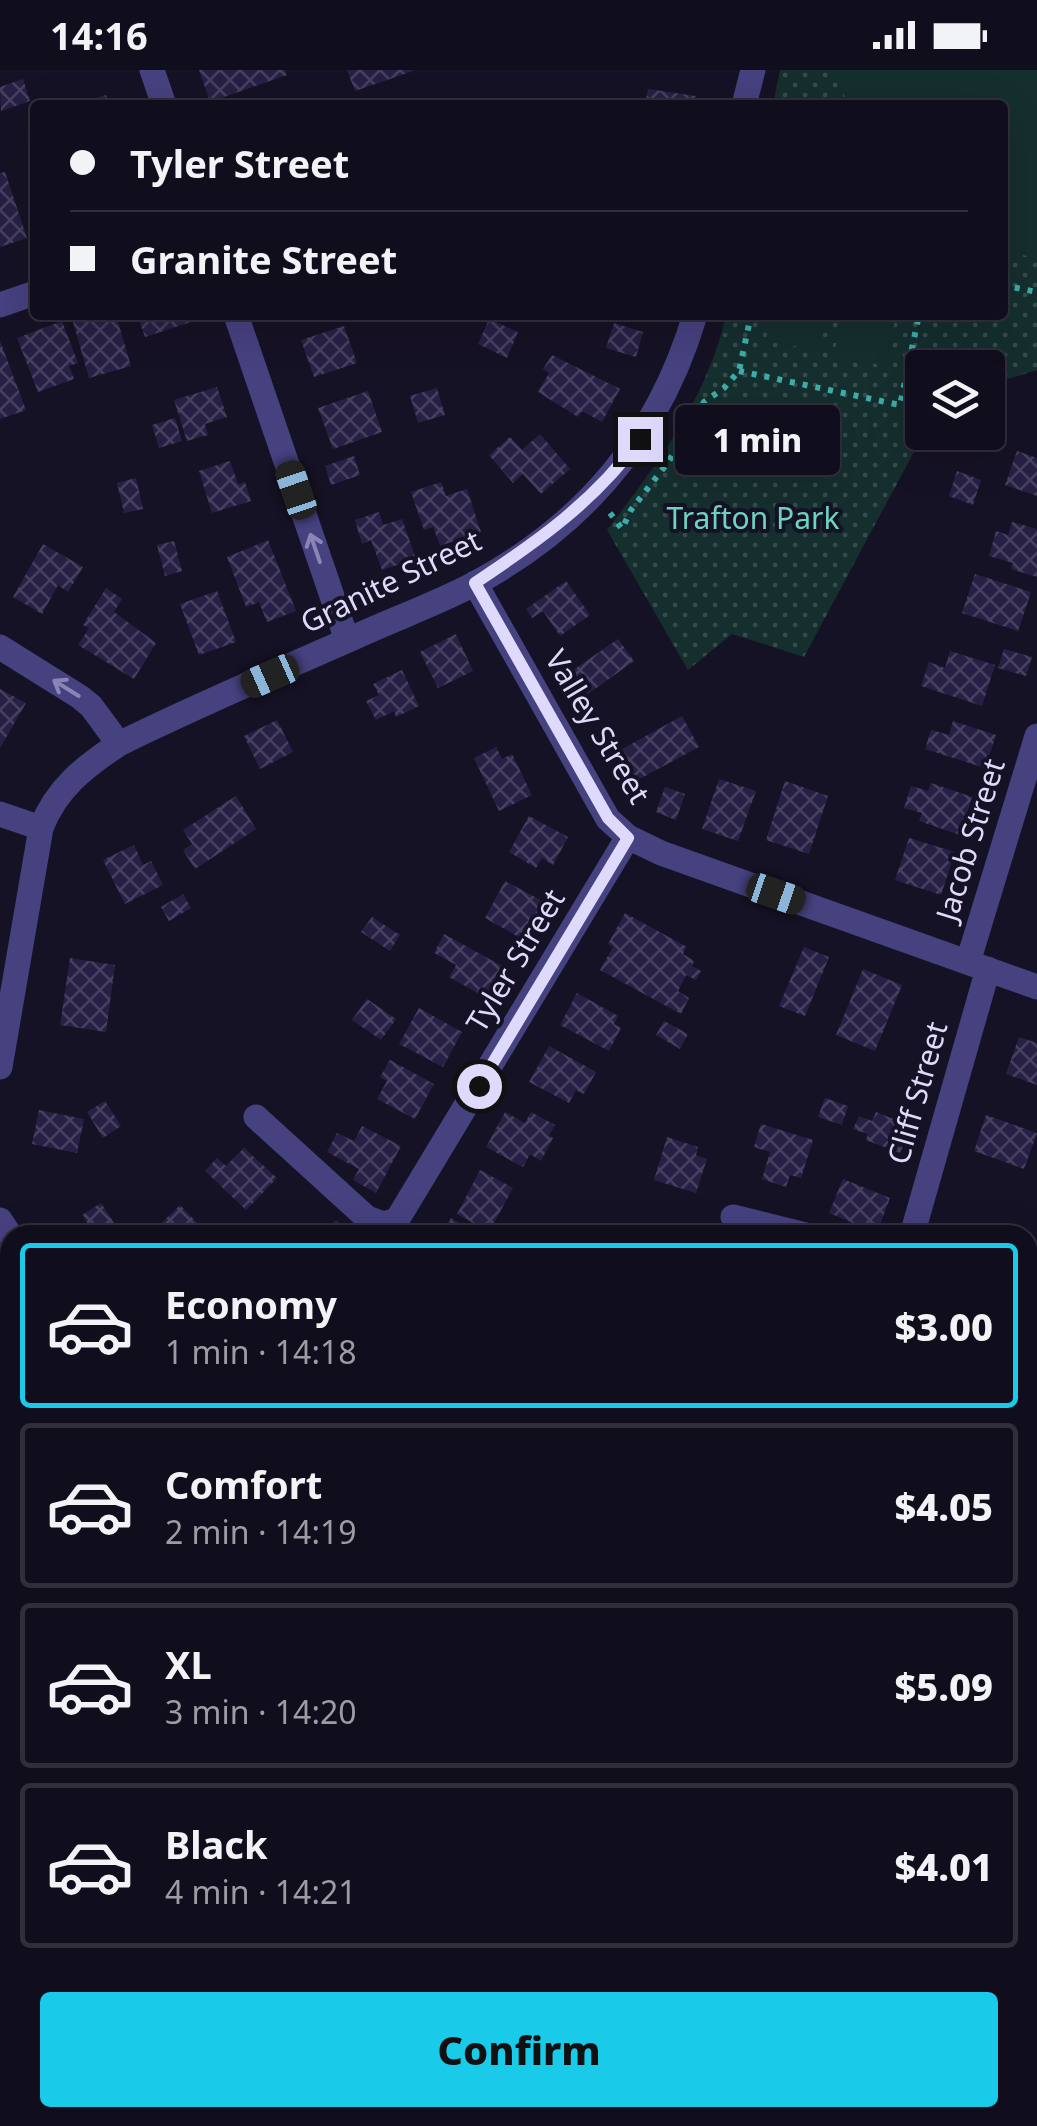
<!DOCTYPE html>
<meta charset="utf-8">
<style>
body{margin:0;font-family:"Noto Sans",sans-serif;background:#191725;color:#f1f3f6;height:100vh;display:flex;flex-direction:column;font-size:38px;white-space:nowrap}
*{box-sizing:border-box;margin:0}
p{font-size:32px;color:#9c9ca3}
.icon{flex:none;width:55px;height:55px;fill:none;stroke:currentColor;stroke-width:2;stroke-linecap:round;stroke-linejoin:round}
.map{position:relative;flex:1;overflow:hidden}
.panel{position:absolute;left:0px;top:1155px;width:1038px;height:902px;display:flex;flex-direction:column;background:#100e1c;border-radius:30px 30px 0 0;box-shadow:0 10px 40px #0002,0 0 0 2px #302e3b}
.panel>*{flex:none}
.top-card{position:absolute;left:30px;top:30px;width:978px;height:220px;border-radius:10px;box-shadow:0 10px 40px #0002,0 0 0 2px #302e3b;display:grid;align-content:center;height:220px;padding:0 40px;background:#100e1c}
.controls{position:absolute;left:905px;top:280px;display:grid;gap:20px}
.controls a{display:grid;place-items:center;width:100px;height:100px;border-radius:10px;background:#100e1c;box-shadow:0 10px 40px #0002,0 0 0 2px #302e3b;font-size:50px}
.end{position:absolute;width:45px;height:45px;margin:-22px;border:12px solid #dfd9fb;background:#111;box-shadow:0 0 0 5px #111}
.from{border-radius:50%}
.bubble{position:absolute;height:70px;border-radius:10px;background:#100e1c;box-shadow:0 10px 40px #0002,0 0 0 2px #302e3b;font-size:32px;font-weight:800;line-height:70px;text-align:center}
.car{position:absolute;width:30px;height:60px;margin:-30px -15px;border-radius:12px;box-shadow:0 0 8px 2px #0007;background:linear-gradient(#222 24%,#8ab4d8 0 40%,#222 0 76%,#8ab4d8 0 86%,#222 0)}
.top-card b{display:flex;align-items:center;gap:35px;height:95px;font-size:38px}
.top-card b+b{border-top:2px solid #302e3b}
.top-card i{width:25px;height:25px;background:#f1f3f6}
ul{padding:18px 0 0;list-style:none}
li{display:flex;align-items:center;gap:30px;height:165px;margin:0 20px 15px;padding:0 20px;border:5px solid #302e3b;border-radius:10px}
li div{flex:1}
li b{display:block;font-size:38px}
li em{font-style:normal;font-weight:800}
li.on{border-color:#19cbe8}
li>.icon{width:90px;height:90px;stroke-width:1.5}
.primary-button{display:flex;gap:20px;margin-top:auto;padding:20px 40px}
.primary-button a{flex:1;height:115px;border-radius:10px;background:#19cbe8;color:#111;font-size:40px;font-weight:800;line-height:115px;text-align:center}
.status{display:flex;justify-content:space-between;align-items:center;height:70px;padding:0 50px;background:#100e1c;direction:ltr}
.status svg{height:28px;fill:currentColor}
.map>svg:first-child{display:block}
</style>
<div class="status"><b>14:16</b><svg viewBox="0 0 49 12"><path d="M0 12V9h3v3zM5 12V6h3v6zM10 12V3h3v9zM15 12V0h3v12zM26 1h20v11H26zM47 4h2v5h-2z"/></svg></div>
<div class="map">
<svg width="1037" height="2056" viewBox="0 0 1037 2056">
<defs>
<pattern id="park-dots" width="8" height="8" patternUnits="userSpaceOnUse" patternTransform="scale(2.5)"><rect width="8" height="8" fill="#152e2e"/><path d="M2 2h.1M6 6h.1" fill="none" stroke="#374c4d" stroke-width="1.8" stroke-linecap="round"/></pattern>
<pattern id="building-cross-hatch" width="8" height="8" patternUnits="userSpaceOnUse" patternTransform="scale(2.5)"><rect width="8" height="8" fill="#282044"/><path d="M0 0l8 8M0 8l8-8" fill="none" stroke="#474060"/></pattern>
</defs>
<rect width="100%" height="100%" fill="#161225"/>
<path fill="url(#park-dots)" d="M780 0H1037V300L988 315V298H922L924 363 804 587 732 564 688 600 607 460C658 393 707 329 726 245H1002V35H773Z
M0 1769 10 1786V2048H397L389 2056H0Z"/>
<path fill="#152e2e" d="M832 0H1037V189L1003 179 1002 35H849Z
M771 245H825L817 281 766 270Z
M842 245H896L885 296 834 285Z"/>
<path fill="url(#building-cross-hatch)" d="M199 0H285L287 5 210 32Z
M347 0H413V1L355 21Z
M23 9 30 31 1 41 0 17Z
M648 19 696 26 695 35H645Z
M106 25 109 35H78V34Z
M5 102 27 168 0 177V103Z
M71 245H116L131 296 89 308Z
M154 245H193L194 251 145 267 139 250Z
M617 245H651L650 252Z
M489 249 518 262 507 288 478 274Z
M62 251 78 293 69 296 74 309 38 322 17 268Z
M614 253 643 262 636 287 606 278Z
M344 256 357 293 314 307 301 270Z
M0 271 26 340 0 349Z
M552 285 620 319 602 352 582 341 578 347 538 322 549 303 543 299Z
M217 317 227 347 205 354 208 365 187 371 174 330Z
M437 318 445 345 418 353 410 326Z
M368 321 382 362 333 379 318 338Z
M988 327 999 330 994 346 988 344Z
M175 348 182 371 159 378 152 355Z
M540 364 570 399 541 424 523 404 513 413 489 385 510 367 522 380Z
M1017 381 1037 388V426L1005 415Z
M354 386 360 405 331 415 325 396Z
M230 391 238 414 245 412 251 431 212 443 199 401Z
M957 401 981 410 973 435 949 426Z
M136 408 143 439 124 443 117 413Z
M441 412 446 426 467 419 481 462 440 476 433 457 424 460 411 422Z
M379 442 383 455 402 449 416 489 382 500 371 470 362 474 355 450Z
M1012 452 1037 459V507L1011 499 1013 493 989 486 996 461 1008 465Z
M268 470 296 541 267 552 259 532 246 537 227 487Z
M174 471 182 501 165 506 157 475Z
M43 474 83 497 68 522 58 515 42 544 13 527Z
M975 504 1031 522 1018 561 962 543Z
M566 511 590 545 560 566 543 541 532 548 526 539Z
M106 518 122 529 114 542 156 573 134 609 78 575 89 558 83 555Z
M217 521 236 572 199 585 180 534Z
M456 564 473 601 438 618 420 582Z
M618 569 634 591 585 626 569 603Z
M1004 579 1032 587 1026 606 998 598Z
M950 581 995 595 982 636 921 616 929 592 945 598Z
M402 600 419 636 396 647 394 641 376 650 366 631 379 625 373 614Z
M0 619 26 633 0 678Z
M682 646 699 677 632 713 615 683Z
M277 650 293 682 260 699 244 666Z
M953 651 996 665 985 698 925 679 931 660 949 665Z
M496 677 502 689 512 684 532 725 499 741 474 688Z
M719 709 756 721 738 771 702 759Z
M785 711 828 726 809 784 766 770Z
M931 713 972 727 960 765 919 751 922 743 904 738 911 716 928 721Z
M665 717 685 724 676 750 656 742Z
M236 726 256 759 195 799 183 780 192 774 183 760Z
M529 746 568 767 553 795 542 788 536 798 509 782Z
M909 768 955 782 941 825 895 810Z
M134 775 143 795 151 791 163 815 125 834 103 790Z
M505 811 546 833 526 871 485 848Z
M183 824 191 838 169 851 161 837Z
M625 843 687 877 683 884 694 891 692 896 701 901 696 910 686 905 678 921 689 928 681 944 600 900 613 877 608 874Z
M372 847 400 865 390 881 361 862Z
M444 864 502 896 485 927 449 907 456 895 434 883Z
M804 877 829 887 805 946 779 936Z
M70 888 115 895 106 962 60 955Z
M863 899 902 915 875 981 836 965Z
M577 923 618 946 614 954 621 958 609 981 560 955Z
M367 929 396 949 381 970 352 950Z
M419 938 462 962 443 997 399 974Z
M664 951 688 964 680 979 656 965Z
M1019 967 1037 973V1015L1006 1004Z
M549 976 596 1002 584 1024 576 1020 569 1033 529 1012Z
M390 990 434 1014 415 1049 377 1029 387 1011 380 1007Z
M825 1028 848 1036 842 1055 818 1047Z
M105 1031 121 1056 103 1068 87 1042Z
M39 1040 84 1049 77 1083 32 1074Z
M505 1042 525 1053 531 1042 555 1055 549 1066 553 1068 541 1091 530 1084 523 1097 486 1077Z
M876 1042 911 1056 900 1083 866 1070 868 1064 853 1059 859 1046 872 1051Z
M986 1045 1037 1063 1024 1099 974 1081Z
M761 1054 813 1070 801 1108 790 1105 786 1117 762 1109 770 1082 754 1077Z
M362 1056 401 1076 376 1123 353 1110 359 1099 327 1082 337 1063 354 1071Z
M667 1067 698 1077 696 1085 707 1089 696 1123 654 1110Z
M244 1078 277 1108 246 1140 205 1101 217 1088 226 1096Z
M480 1100 513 1118 489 1162 457 1144Z
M843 1109 890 1128 877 1163 829 1143Z
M101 1133 120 1162 115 1165H71L88 1154 82 1145Z
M180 1135 209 1165H149Z
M451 1148 481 1165H442Z
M336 1150 355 1165H324Z
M1028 1203 1037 1206V1258L1028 1255Z
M505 2048H539L534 2056H521Z
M765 2048H807L810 2056H768Z"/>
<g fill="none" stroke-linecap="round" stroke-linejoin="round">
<path stroke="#3cadaa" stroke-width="6" stroke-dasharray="5 8" stroke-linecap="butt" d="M1002 215 1037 222
M739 301 900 335 919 245
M610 443 622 459 631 440 669 391 704 332 724 318 739 301 751 245
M265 2056 278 2048"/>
<path stroke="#46417f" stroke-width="25" d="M152 0 164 35
M744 35 753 0
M0 235 35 223
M236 245 347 570
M475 513 608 749 628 767 661 783 1037 917
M0 577 80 627 91 636 119 674
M0 744 41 758
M968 892 1037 666
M0 997 41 758C56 719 84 697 119 674 196 636 276 602 355 567 394 549 436 534 474 514 586 454 659 366 695 245
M256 1047 367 1148 384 1154 397 1150 628 767
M733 1147 805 1165
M0 1150 10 1165
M912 1165 988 899
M1028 1300 1037 1303
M673 2048 681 2056
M593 2056 597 2048"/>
</g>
<defs><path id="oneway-shaft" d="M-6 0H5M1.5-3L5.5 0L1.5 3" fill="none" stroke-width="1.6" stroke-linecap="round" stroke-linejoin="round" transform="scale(2.5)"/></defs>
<g stroke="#8b85b7">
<use href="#oneway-shaft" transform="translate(315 478) rotate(-109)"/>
<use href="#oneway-shaft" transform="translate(66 618) rotate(-148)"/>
</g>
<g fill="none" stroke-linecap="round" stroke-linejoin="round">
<path stroke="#dfd9fb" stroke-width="12" d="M479 1016 628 768 608 748 475 513C538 471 595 431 640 369"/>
</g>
<g text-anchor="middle" stroke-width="8" stroke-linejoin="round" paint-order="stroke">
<g font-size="30" fill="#6cd5bf" stroke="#161225">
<text x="753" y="459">Trafton Park</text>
</g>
<g font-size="30" fill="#dfd9fb" stroke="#161225">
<text transform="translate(391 512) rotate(-26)" y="10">Granite Street</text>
<text transform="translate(597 657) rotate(59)" y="10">Valley Street</text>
<text transform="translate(971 770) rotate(-73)" y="10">Jacob Street</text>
<text transform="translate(516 891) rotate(-59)" y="10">Tyler Street</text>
<text transform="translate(918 1023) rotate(-74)" y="10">Cliff Street</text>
</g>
</g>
</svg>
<div class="controls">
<a><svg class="icon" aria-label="layers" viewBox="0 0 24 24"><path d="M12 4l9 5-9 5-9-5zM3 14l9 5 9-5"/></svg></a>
</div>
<i class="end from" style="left:479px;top:1016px"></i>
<i class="end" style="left:640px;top:369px"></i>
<div class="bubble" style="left:675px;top:335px;width:165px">1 min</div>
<i class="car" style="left:296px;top:420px;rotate:341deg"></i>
<i class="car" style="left:270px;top:606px;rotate:246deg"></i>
<i class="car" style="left:776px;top:824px;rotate:109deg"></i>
<div class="top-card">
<b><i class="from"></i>Tyler Street</b>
<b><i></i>Granite Street</b>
</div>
<section class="panel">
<ul>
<li class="on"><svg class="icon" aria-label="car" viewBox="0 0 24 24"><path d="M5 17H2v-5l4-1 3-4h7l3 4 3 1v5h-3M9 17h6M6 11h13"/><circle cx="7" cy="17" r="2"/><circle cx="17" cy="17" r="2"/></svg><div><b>Economy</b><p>1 min · 14:18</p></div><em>$3.00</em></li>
<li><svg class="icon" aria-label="car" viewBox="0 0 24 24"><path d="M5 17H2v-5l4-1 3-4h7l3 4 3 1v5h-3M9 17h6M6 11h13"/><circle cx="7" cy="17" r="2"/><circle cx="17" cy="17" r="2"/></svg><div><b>Comfort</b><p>2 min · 14:19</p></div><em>$4.05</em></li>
<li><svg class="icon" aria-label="car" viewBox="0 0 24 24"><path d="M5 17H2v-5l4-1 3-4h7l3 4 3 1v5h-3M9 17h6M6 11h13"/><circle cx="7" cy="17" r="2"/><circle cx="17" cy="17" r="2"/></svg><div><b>XL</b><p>3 min · 14:20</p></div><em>$5.09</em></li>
<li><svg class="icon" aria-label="car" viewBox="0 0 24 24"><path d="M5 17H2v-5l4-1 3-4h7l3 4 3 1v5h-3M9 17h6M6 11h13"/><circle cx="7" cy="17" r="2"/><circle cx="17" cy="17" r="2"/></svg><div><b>Black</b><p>4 min · 14:21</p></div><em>$4.01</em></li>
</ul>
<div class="primary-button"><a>Confirm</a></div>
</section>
</div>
